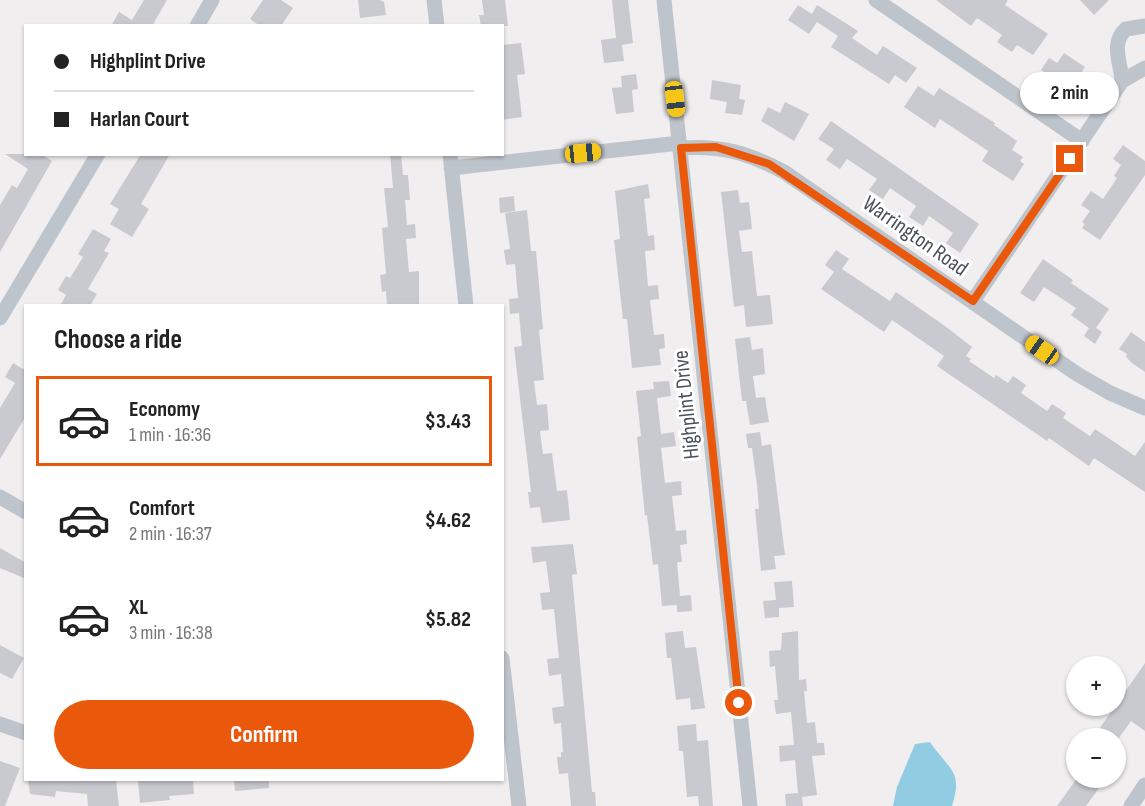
<!DOCTYPE html>
<meta charset="utf-8">
<style>
body{margin:0;font-family:"Sofia Sans Condensed",sans-serif;background:#f2f2f2;color:#222;height:100vh;display:flex;flex-direction:column;font-size:22px;white-space:nowrap}
*{box-sizing:border-box;margin:0}
p{font-size:20px;color:#767676}
.icon{flex:none;width:33px;height:33px;fill:none;stroke:currentColor;stroke-width:2;stroke-linecap:round;stroke-linejoin:round}
.map{position:relative;flex:1;overflow:hidden}
.sheet{position:absolute;left:24px;top:304px;width:480px;height:477px;display:flex;flex-direction:column;background:#fff;border-radius:0px;box-shadow:0 2px 4px #0004}
.sheet>*{flex:none}
.banner{position:absolute;left:24px;top:24px;width:480px;height:132px;border-radius:0px;box-shadow:0 2px 4px #0004;display:grid;align-content:center;height:132px;padding:0 30px;background:#fff}
.fabs{position:absolute;left:1066px;top:656px;display:grid;gap:12px}
.fabs a{display:grid;place-items:center;width:60px;height:60px;border-radius:50%;background:#fff;box-shadow:0 2px 4px #0004;font-size:30px}
.end{position:absolute;width:27px;height:27px;margin:-14px;border:8px solid #ea580c;background:#fff;box-shadow:0 0 0 3px #fff}
.from{border-radius:50%}
.bubble{position:absolute;height:42px;border-radius:21px;background:#fff;box-shadow:0 2px 4px #0004;font-size:20px;font-weight:700;line-height:42px;text-align:center}
.car{position:absolute;width:18px;height:36px;margin:-18px -9px;border-radius:8px;box-shadow:0 0 4px 2px #0007;background:linear-gradient(#f5c518 24%,#345 0 40%,#f5c518 0 76%,#345 0 86%,#f5c518 0)}
.banner b{display:flex;align-items:center;gap:21px;height:57px;font-size:22px}
.banner b+b{border-top:2px solid #e0e0e0}
.banner i{width:15px;height:15px;background:#222}
ul{padding:0;list-style:none}
li{display:flex;align-items:center;gap:18px;height:90px;margin:0 12px 9px;padding:0 18px;border:3px solid transparent;border-radius:0px}
li div{flex:1}
li b{display:block;font-size:22px}
li em{font-style:normal;font-weight:700}
li.current{border-color:#ea580c}
li>.icon{width:54px;height:54px;stroke-width:1.5}
h2{padding:0 30px;font-size:27px;line-height:72px}
.primary-button{display:flex;gap:12px;margin-top:auto;padding:12px 30px}
.primary-button a{flex:1;height:69px;border-radius:36px;background:#ea580c;color:#fff;font-size:24px;font-weight:700;line-height:69px;text-align:center}
.map>svg:first-child{display:block}
</style>
<div class="map">
<svg width="1145" height="806" viewBox="0 0 1145 806">
<rect width="100%" height="100%" fill="#f0eeee"/>
<path fill="#92cce2" d="M930 742C947 768 964 770 952 806H893L897 787 915 744Z"/>
<path fill="#c9cad0" d="M144 0H167L152 26H111L119 12 132 20Z
M263 0H281L293 8 281 26H260L250 19Z
M358 0H380L384 2 386 15 360 18Z
M482 0H505L508 26H481L479 15H484Z
M612 0H628L633 43 622 45 624 61 604 63 601 40 616 38Z
M936 0H1008L1005 5 1048 34 1033 55 1017 45 1012 52 997 42 1002 35 977 18 971 26Z
M1080 0H1109L1094 15Z
M798 5 812 14 817 5 858 31 852 38 877 55 883 46 917 68 906 83 895 75 889 84 831 47 838 36 817 22 809 34 788 20Z
M521 43 525 74 517 75 522 117 502 120V45Z
M1064 53 1085 67 1070 90 1041 70 1049 58 1057 63Z
M636 74 638 89 632 90 634 112 616 114 612 88 622 87 621 76Z
M712 80 741 85 739 99 745 100 742 115 725 113 727 102 710 99Z
M918 86 934 96 939 88 995 123 994 125 1017 141 1012 150 1023 157 1020 161 1024 164 1013 181 982 161 988 151 940 119 935 128 904 107Z
M785 102 809 114 794 141 761 121 768 107 780 113Z
M831 121 979 224 960 253 946 243 953 233 929 216 923 226 909 217 916 206 890 188 883 199 869 190 877 179 847 159 840 169 826 160 834 149 818 139Z
M1123 145 1145 161V175L1100 240 1082 228 1085 224 1082 222 1090 211 1081 205 1091 191 1103 199 1117 178 1114 176 1121 165 1113 159Z
M5 154H41L52 161 0 252V205L12 185 17 188 28 169Z
M141 154H170L141 204 149 209 132 237 110 224 119 209 110 204Z
M390 154H401L403 175H408L410 200H405L407 225 415 224 416 238 406 239 409 272 419 271V306H387L386 291 382 292 380 275 386 274 382 228 388 227 384 188H393Z
M648 184 650 198 644 199 648 236 654 235 655 250 645 251 648 286 658 285 659 299 650 300 654 335 664 334 665 348 659 349 661 365 632 368 627 319H623L614 240 620 239 615 191Z
M738 190 740 203 749 202 752 229 739 231 742 252 752 251 757 296 770 295 773 324 746 327 744 305 734 307 721 192Z
M514 196 515 211 500 213 499 198Z
M527 210 531 251H536L543 329 539 330 544 380 534 381 537 405 547 404 549 430 540 431 543 454 552 453 557 491 567 490 570 520 542 523 540 507 530 508 528 492H531L514 347 522 346 519 313 510 314 509 299 518 298 515 264 506 265 504 250 510 249 505 213Z
M93 229 111 239 104 251 109 253 88 289 97 294 90 306H60L66 295 58 290 66 276 70 278 83 257 78 254Z
M836 250 849 259 842 269 890 301 896 292 945 326 972 347 966 356 971 359 969 361 994 378 996 375 1008 383 1013 376 1026 385 1021 393 1047 411 1052 404 1066 413 1063 418 1090 436 1095 429 1135 456 1145 442V492L1094 458 1089 466 1049 438 1047 441 937 366 944 356 892 320 884 332 821 289 834 272 825 265Z
M1043 259 1073 280 1071 283 1109 309 1096 328 1102 332 1095 344 1084 336 1089 328 1071 315 1076 308 1044 287 1034 302 1020 293Z
M1131 332 1145 342V372L1132 363 1126 357 1127 354 1119 349Z
M750 337 752 350 763 348 765 374 753 376 756 398 765 397 769 422 750 425 746 401H742L735 339Z
M13 363 23 369 26 366V416L0 459V408L15 383 5 377Z
M669 381 671 396 657 398 661 434 674 432 676 446 661 448 665 483 681 481 682 495 672 496 676 531 686 530 687 544 680 545 682 562H677L680 596 691 595 692 611 677 612V605L662 606 658 564 653 565 647 515 645 516 637 437 641 436 636 391 654 389 653 382Z
M760 432 762 446 771 444 785 555 774 556 776 569 761 571 755 509H759L757 485 752 448H748L746 434Z
M573 544 577 574 572 575 592 792H595L596 806H571L568 773 559 774 557 757H561V752H563L561 723 554 724 552 708 564 706 561 674 549 676 547 659 559 658 554 609 542 610 540 593 550 592 546 561 533 563 531 547Z
M0 548 26 563V579L0 568Z
M792 581 794 607 779 608V617L765 618 763 601 776 600 774 582Z
M683 631 685 648 696 647 705 708 691 710 690 698 676 700 671 658H667L665 633Z
M798 631 799 680 806 679 807 691H804L807 723 815 722 817 743H824L825 755 812 756 817 795 802 797 803 806H786L785 794 798 793 795 760 780 762 779 746 794 745 791 712 776 714 774 700H778L775 666 770 667 769 651 781 650 782 633Z
M0 645 24 658 12 679 0 673Z
M1145 663V731L1131 721 1119 738H1093Z
M696 724 697 741 708 740 713 806H699L698 796 687 797 683 751H679L677 726Z
M0 761 20 768 5 806H0Z
M1078 777H1107L1086 806H1057Z
M28 780H116L119 806H88L87 794 56 791 55 797 30 794Z
M138 780H193L194 794 169 796 170 800 140 803Z
M234 780H269V788L235 791Z"/>
<g fill="none" stroke-linecap="round" stroke-linejoin="round">
<path stroke="#bec4cb" stroke-width="15" d="M434 0 437 26
M664 0 750 806
M876 0 1082 141
M197 26 212 0
M1122 81C1121 63 1110 43 1126 29L1145 26
M681 148C722 145 748 153 784 172L1077 374 1110 393 1145 408
M450 154 466 306
M451 168 680 143
M973 301 1122 81 1145 68
M0 318 98 154
M0 497 26 512
M502 658 519 806
M0 724 26 733
M1131 806 1145 785"/>
</g>
<g fill="none" stroke-linecap="round" stroke-linejoin="round">
<path stroke="#ea580c" stroke-width="8" d="M739 703 681 148 716 147 769 164 973 301 1070 159"/>
</g>
<g text-anchor="middle" stroke-width="6" stroke-linejoin="round" paint-order="stroke">
<g font-size="22" fill="#485059" stroke="#fff">
<text transform="translate(916 235) rotate(35)" y="8">Warrington Road</text>
<text transform="translate(685 405) rotate(-96)" y="8">Highplint Drive</text>
</g>
</g>
</svg>
<div class="fabs">
<a>+</a>
<a>−</a>
</div>
<i class="end from" style="left:739px;top:703px"></i>
<i class="end" style="left:1070px;top:159px"></i>
<div class="bubble" style="left:1020px;top:72px;width:99px">2 min</div>
<i class="car" style="left:675px;top:99px;rotate:173deg"></i>
<i class="car" style="left:583px;top:153px;rotate:84deg"></i>
<i class="car" style="left:1042px;top:350px;rotate:305deg"></i>
<div class="banner">
<b><i class="from"></i>Highplint Drive</b>
<b><i></i>Harlan Court</b>
</div>
<section class="sheet">
<h2>Choose a ride</h2>
<ul>
<li class="current"><svg class="icon" aria-label="car" viewBox="0 0 24 24"><path d="M5 17H2v-5l4-1 3-4h7l3 4 3 1v5h-3M9 17h6M6 11h13"/><circle cx="7" cy="17" r="2"/><circle cx="17" cy="17" r="2"/></svg><div><b>Economy</b><p>1 min · 16:36</p></div><em>$3.43</em></li>
<li><svg class="icon" aria-label="car" viewBox="0 0 24 24"><path d="M5 17H2v-5l4-1 3-4h7l3 4 3 1v5h-3M9 17h6M6 11h13"/><circle cx="7" cy="17" r="2"/><circle cx="17" cy="17" r="2"/></svg><div><b>Comfort</b><p>2 min · 16:37</p></div><em>$4.62</em></li>
<li><svg class="icon" aria-label="car" viewBox="0 0 24 24"><path d="M5 17H2v-5l4-1 3-4h7l3 4 3 1v5h-3M9 17h6M6 11h13"/><circle cx="7" cy="17" r="2"/><circle cx="17" cy="17" r="2"/></svg><div><b>XL</b><p>3 min · 16:38</p></div><em>$5.82</em></li>
</ul>
<div class="primary-button"><a>Confirm</a></div>
</section>
</div>
